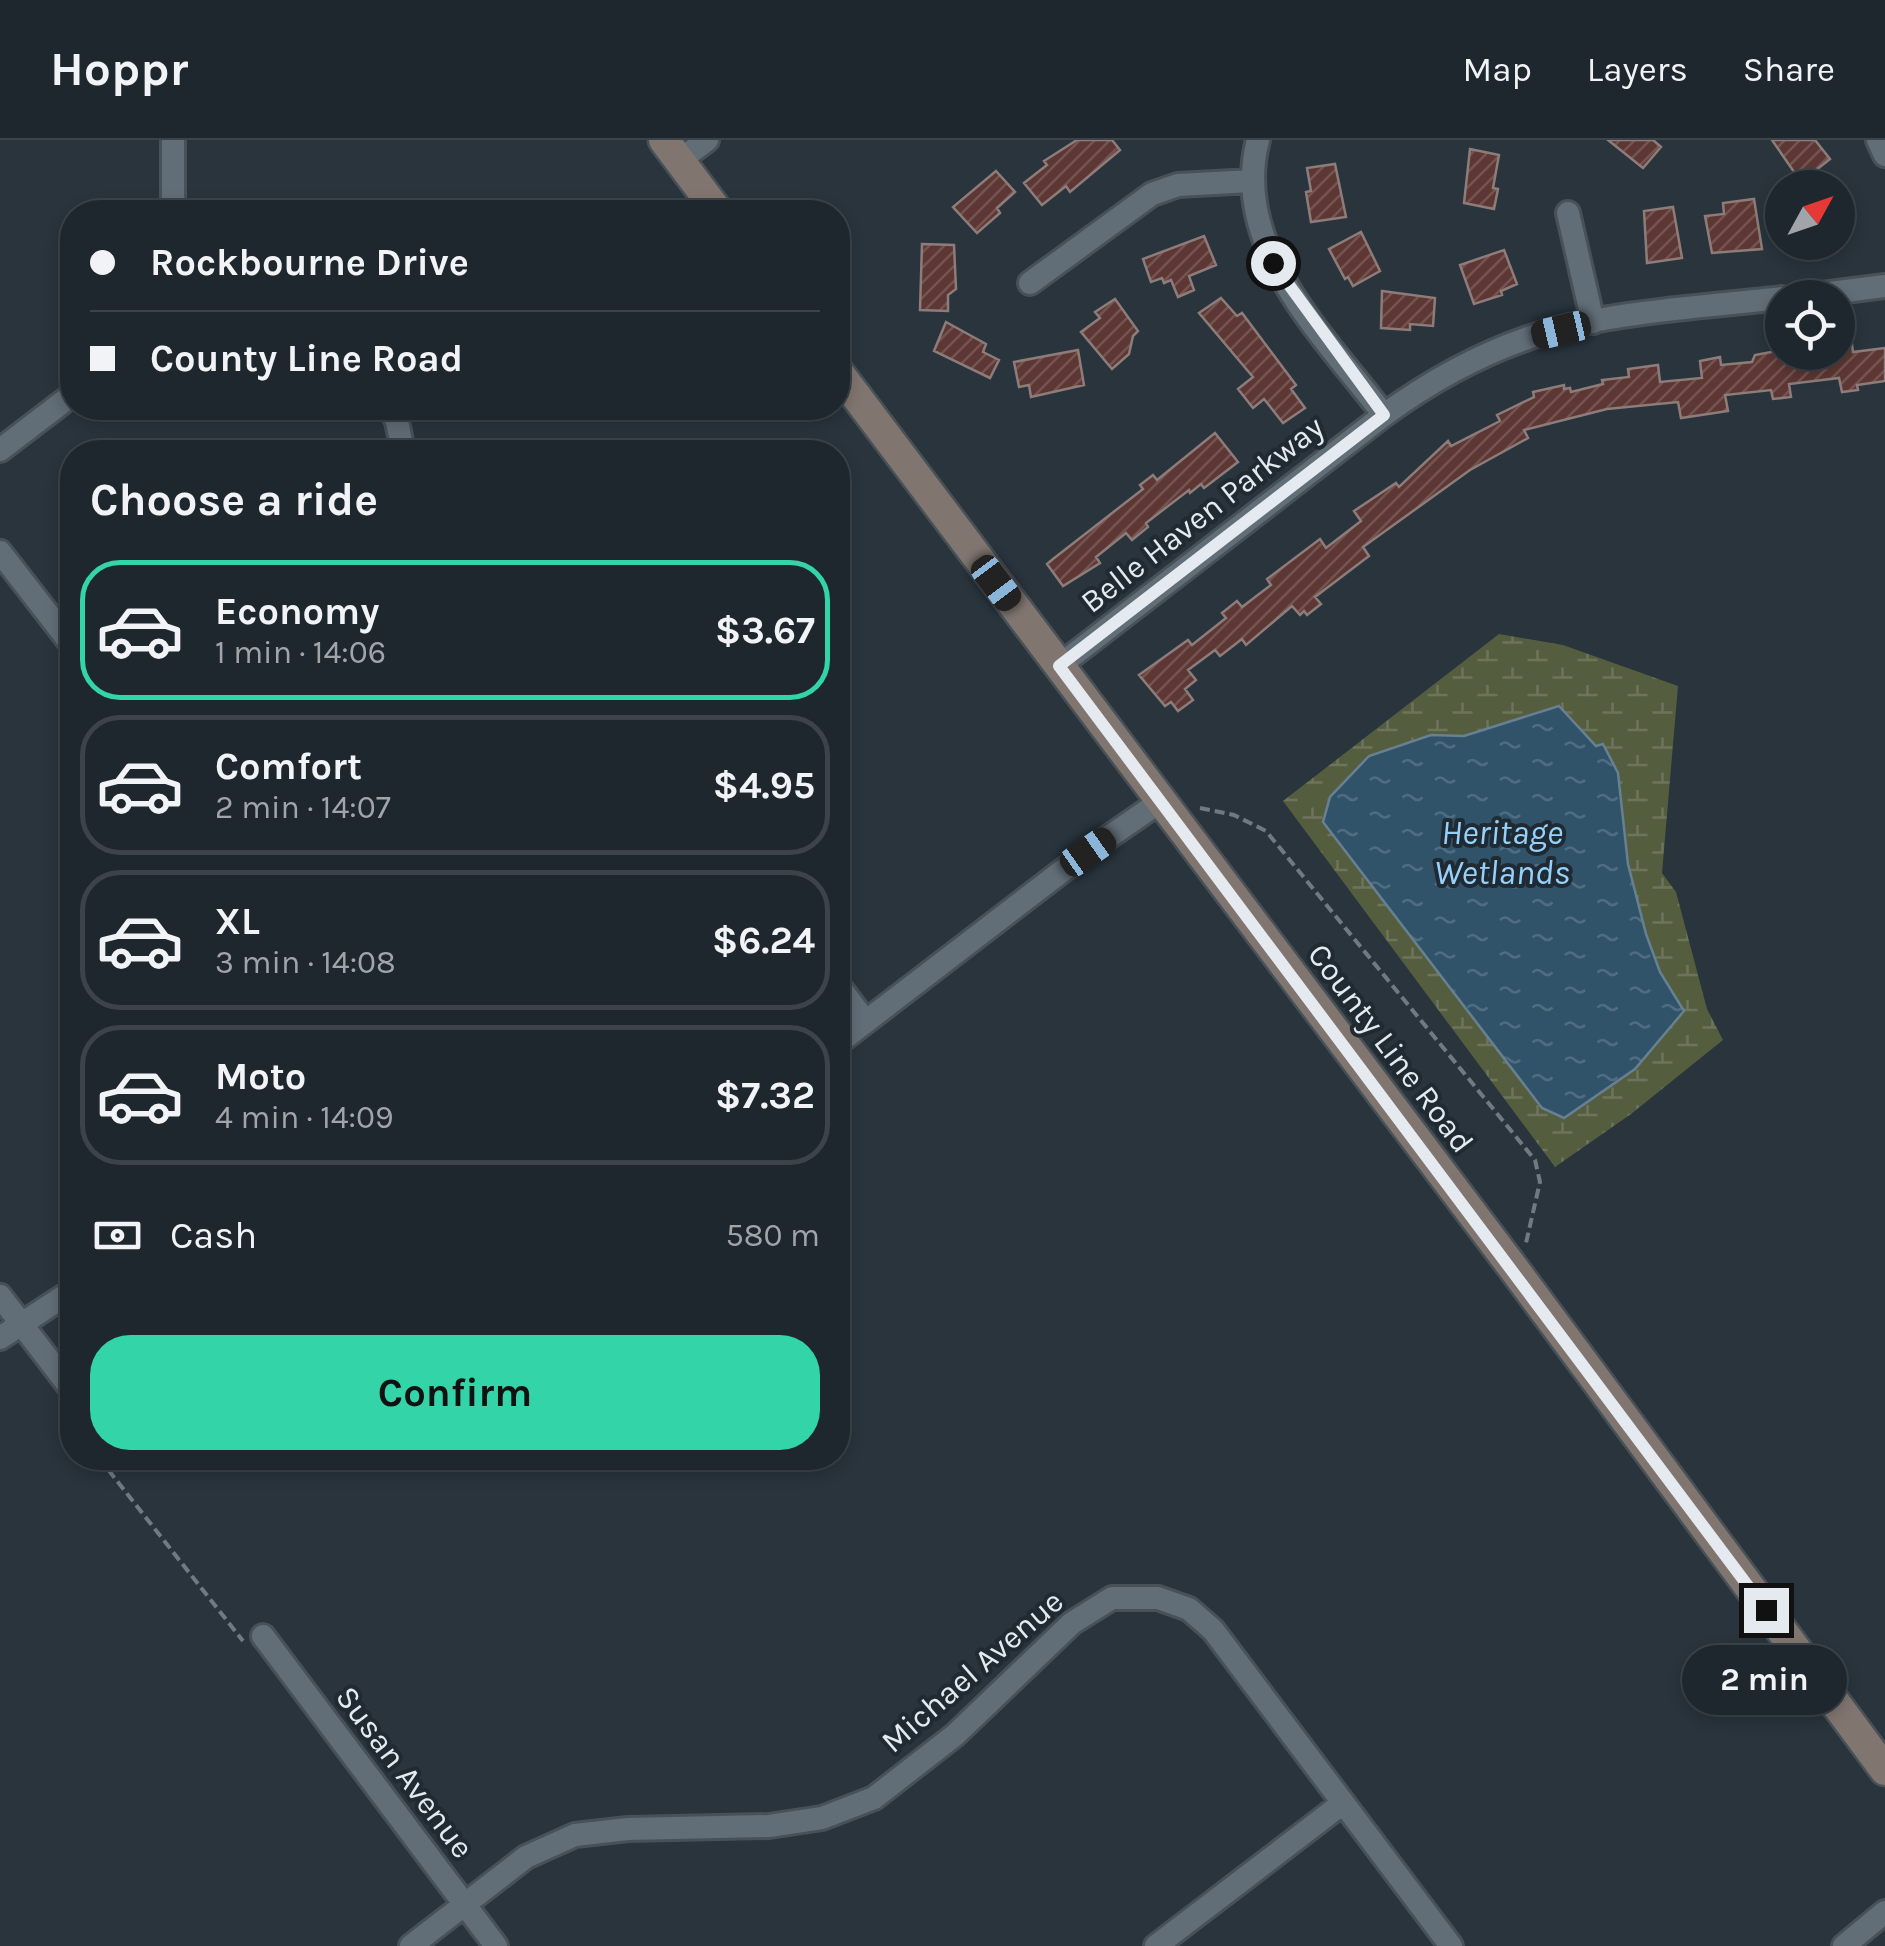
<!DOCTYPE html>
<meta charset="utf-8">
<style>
body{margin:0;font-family:Karla,sans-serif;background:#272f36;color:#f1f3f6;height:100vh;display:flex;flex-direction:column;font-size:38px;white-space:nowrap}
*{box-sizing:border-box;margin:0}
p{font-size:32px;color:#a1a5aa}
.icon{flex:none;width:55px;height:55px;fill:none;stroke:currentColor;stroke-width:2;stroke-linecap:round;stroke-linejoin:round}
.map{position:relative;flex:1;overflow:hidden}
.side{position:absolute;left:60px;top:300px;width:790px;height:1030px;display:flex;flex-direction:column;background:#1f272e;border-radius:40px;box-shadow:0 5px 15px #0003,0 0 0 2px #3c444a}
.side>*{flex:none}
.hud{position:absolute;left:60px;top:60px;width:790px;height:220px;border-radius:40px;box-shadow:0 5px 15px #0003,0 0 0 2px #3c444a;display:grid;align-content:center;height:220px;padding:0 30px;background:#1f272e}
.needle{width:65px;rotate:50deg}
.fabs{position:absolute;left:1765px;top:30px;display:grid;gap:20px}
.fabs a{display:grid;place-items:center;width:90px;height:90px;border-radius:50%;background:#1f272e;box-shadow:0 5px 15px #0003,0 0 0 2px #3c444a;font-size:50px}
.end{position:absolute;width:45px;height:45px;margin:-22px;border:12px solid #e4eaf0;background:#111;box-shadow:0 0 0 5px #111}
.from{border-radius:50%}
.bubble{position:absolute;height:70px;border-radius:35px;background:#1f272e;box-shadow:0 5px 15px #0003,0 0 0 2px #3c444a;font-size:32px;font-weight:700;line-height:70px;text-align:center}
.car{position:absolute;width:30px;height:60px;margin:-30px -15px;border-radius:12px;box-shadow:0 0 8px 2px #0007;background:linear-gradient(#222 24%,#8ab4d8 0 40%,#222 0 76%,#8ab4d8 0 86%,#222 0)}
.hud b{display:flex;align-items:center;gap:35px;height:95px;font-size:38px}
.hud b+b{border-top:2px solid #3c444a}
.hud i{width:25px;height:25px;background:#f1f3f6}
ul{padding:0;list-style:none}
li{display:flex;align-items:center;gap:30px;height:140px;margin:0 20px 15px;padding:0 10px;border:5px solid #3c444a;border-radius:40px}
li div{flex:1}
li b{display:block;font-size:38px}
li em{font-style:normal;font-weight:700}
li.selected{border-color:#33d4a8}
li>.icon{width:90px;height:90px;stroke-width:1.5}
h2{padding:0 30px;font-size:45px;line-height:120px}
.pay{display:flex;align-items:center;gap:25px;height:110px;padding:0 30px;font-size:38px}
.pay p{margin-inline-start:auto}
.cta{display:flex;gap:20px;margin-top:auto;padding:20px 30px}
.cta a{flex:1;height:115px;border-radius:40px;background:#33d4a8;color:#111;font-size:40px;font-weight:700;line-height:115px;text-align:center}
header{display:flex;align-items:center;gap:60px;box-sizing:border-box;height:140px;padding:0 50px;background:#1f272e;border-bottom:2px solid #3c444a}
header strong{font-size:48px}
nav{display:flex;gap:55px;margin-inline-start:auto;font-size:35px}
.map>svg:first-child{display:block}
</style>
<header>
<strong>Hoppr</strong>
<nav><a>Map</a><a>Layers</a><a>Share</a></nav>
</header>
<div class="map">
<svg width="1885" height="1806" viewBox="0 0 1885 1806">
<defs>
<pattern id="wetland-marsh" width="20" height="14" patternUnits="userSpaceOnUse" patternTransform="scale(2.5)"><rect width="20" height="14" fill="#555d3f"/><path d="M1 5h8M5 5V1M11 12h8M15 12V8" fill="none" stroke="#6d745b"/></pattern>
<pattern id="water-ripples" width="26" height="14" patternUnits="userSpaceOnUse" patternTransform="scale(2.5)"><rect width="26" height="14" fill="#31536a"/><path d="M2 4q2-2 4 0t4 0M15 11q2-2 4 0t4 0" fill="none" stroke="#4f6c80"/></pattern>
<pattern id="building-hatch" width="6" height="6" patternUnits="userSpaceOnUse" patternTransform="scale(2.5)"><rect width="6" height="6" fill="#5d3733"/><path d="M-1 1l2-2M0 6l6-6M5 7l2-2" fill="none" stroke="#745451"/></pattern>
</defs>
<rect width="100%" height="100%" fill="#29343d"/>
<path fill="url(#wetland-marsh)" d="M1499 494 1563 505 1678 546 1662 733 1676 752 1707 869 1723 900 1631 974 1555 1027 1283 661Z"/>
<path fill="url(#water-ripples)" stroke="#678092" stroke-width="2.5" d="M1559 566 1596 606 1603 604 1618 633 1628 724 1646 794 1660 832 1684 871 1635 929 1564 978 1542 968 1323 682 1330 657 1369 616 1431 595 1464 596Z"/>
<path fill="url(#building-hatch)" stroke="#8d7c7a" stroke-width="2.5" d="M1077 0H1112L1120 10 1070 52 1066 46 1042 65 1024 43 1047 25 1044 21Z
M1608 0H1653L1661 7 1643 28Z
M1772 0H1815L1830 19 1801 42Z
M1470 9 1499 15 1493 48 1498 49 1494 69 1464 63Z
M1335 24 1346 77 1311 82 1306 52 1311 51 1307 28Z
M996 31 1015 52 997 68 1000 73 977 93 953 67Z
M1754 59 1762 109 1712 113 1705 76 1724 74 1723 63Z
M1673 67 1682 118 1647 123 1644 71Z
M1361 92 1380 131 1353 146 1348 137 1345 139 1329 109Z
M1204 96 1216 125 1189 136 1194 150 1178 157 1171 140 1164 143 1162 138 1151 142 1143 119Z
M922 104 954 105 956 149 948 155V171L920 170Z
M1504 110 1517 144 1501 151 1502 155 1474 164 1460 125Z
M1382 151 1435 158 1433 186 1410 184V190L1381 188Z
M1221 158 1237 176 1242 173 1296 245 1291 249 1305 268 1283 283 1264 259 1253 268 1238 249 1253 237 1199 173Z
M1115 159 1138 191 1133 196 1129 214 1112 229 1081 192 1100 178 1095 172Z
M1838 173H1848L1853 212 1885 208V241L1857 245 1858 250 1842 252 1839 238 1789 244 1791 257 1773 259 1771 250 1725 255 1728 271 1681 278 1678 262 1607 269 1524 290 1528 298 1470 330 1363 407 1369 416 1315 457 1321 464 1307 475 1304 471 1300 475 1292 466 1246 505 1242 499 1220 516 1215 510 1188 530 1196 540 1185 549 1193 560 1178 571 1171 562 1165 566 1139 535 1188 500 1192 505 1226 478 1222 473 1237 461 1242 467 1271 445 1267 439 1320 399 1326 408 1361 381 1354 371 1396 343 1399 347 1448 301 1451 306 1500 281 1497 275 1534 257 1533 252 1564 245V249L1570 248 1571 252 1603 244 1602 240 1629 237 1628 229 1658 225 1660 242 1702 238 1700 221 1720 217 1721 225 1752 222 1755 215 1782 210V212H1838Z
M946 182 986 204 983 212 999 220 990 238 934 211Z
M1078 210 1084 245 1031 257 1029 245 1019 247 1014 222Z
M1215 293 1238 322 1204 348 1201 344 1190 353 1189 350 1146 383 1148 387 1132 400 1126 393 1096 417 1100 423 1063 446 1047 424 1053 419 1143 349 1140 345 1153 335 1157 340Z"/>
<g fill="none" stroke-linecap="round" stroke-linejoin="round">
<defs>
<path id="minor" d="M173 0V72
M1258 0C1230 107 1325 197 1384 275
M1878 0 1885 15
M679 21 707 0
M1568 73 1593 182
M1030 143 1152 54 1178 45 1251 41
M1791 158 1885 146
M390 268 397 281 403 312
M0 310 72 255
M0 412 72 505
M1059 526 1384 275C1428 243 1474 217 1525 199 1601 172 1702 167 1782 158
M838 845 865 881
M838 903 1087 712 1161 661
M0 1156 72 1250
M0 1198 72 1151
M263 1496 496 1806
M411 1806 526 1717 575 1695 628 1689 769 1686 822 1678 874 1658 955 1595 1072 1483 1112 1458H1158L1189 1469 1213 1490 1451 1806
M1156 1806 1343 1663
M1844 1806 1885 1772"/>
<path id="secondary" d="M664 0 718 72
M838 232 1514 1129 1885 1630"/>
</defs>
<use href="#minor" stroke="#485158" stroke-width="28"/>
<use href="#secondary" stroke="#485158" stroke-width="35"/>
<path stroke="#717a82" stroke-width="4" stroke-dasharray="10 5" stroke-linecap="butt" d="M1200 668 1234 675 1266 691 1535 1020 1540 1042 1526 1103
M99 1318 243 1501"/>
<use href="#minor" stroke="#616d77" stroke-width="22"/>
<use href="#secondary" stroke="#80756f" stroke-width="30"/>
</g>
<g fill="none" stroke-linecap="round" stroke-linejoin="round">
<path stroke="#e4eaf0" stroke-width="12" d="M1273 123 1384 275 1059 526 1766 1470"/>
</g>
<g text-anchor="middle" stroke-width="8" stroke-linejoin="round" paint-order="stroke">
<g font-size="32" fill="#e4eaf0" stroke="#1f2a32">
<text transform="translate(1202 374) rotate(-38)" y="11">Belle Haven Parkway</text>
<text transform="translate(1391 908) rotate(53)" y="11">County Line Road</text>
<text transform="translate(972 1531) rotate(-41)" y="11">Michael Avenue</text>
<text transform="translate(405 1632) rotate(53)" y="11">Susan Avenue</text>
</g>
<g font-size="35" font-style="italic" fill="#95d1fb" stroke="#1f2a32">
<text x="1502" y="704">Heritage<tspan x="1502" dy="40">Wetlands</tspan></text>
</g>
</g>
</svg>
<div class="fabs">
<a><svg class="needle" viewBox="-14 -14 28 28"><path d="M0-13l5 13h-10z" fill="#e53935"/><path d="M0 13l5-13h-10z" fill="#a1a5aa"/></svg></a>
<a><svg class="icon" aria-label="locate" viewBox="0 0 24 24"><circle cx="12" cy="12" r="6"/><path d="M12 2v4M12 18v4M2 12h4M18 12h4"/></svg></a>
</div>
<i class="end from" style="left:1273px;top:123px"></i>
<i class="end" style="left:1766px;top:1470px"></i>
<div class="bubble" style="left:1682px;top:1505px;width:165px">2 min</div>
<i class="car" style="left:1561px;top:190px;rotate:257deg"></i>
<i class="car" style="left:996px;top:443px;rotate:143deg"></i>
<i class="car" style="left:1088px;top:712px;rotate:55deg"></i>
<div class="hud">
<b><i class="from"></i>Rockbourne Drive</b>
<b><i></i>County Line Road</b>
</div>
<section class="side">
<h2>Choose a ride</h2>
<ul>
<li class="selected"><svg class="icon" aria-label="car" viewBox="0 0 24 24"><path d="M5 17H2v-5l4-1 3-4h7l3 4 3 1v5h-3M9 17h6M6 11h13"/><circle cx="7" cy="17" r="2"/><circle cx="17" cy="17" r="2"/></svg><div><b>Economy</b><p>1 min · 14:06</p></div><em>$3.67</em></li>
<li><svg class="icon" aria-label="car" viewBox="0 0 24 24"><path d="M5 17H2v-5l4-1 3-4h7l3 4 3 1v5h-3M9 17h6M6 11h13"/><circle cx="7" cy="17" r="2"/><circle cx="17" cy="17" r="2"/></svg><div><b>Comfort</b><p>2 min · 14:07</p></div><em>$4.95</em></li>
<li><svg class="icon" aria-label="car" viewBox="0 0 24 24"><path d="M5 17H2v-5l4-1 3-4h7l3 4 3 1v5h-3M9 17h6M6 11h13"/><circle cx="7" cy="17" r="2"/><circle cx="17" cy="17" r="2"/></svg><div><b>XL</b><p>3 min · 14:08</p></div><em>$6.24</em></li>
<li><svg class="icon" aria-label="car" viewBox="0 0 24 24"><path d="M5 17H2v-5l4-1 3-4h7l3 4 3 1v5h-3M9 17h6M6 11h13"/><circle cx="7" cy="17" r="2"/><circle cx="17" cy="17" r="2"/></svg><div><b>Moto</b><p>4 min · 14:09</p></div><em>$7.32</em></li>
</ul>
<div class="pay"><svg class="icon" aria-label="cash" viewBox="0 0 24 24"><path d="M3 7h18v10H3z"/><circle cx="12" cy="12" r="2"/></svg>Cash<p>580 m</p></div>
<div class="cta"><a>Confirm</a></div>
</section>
</div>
